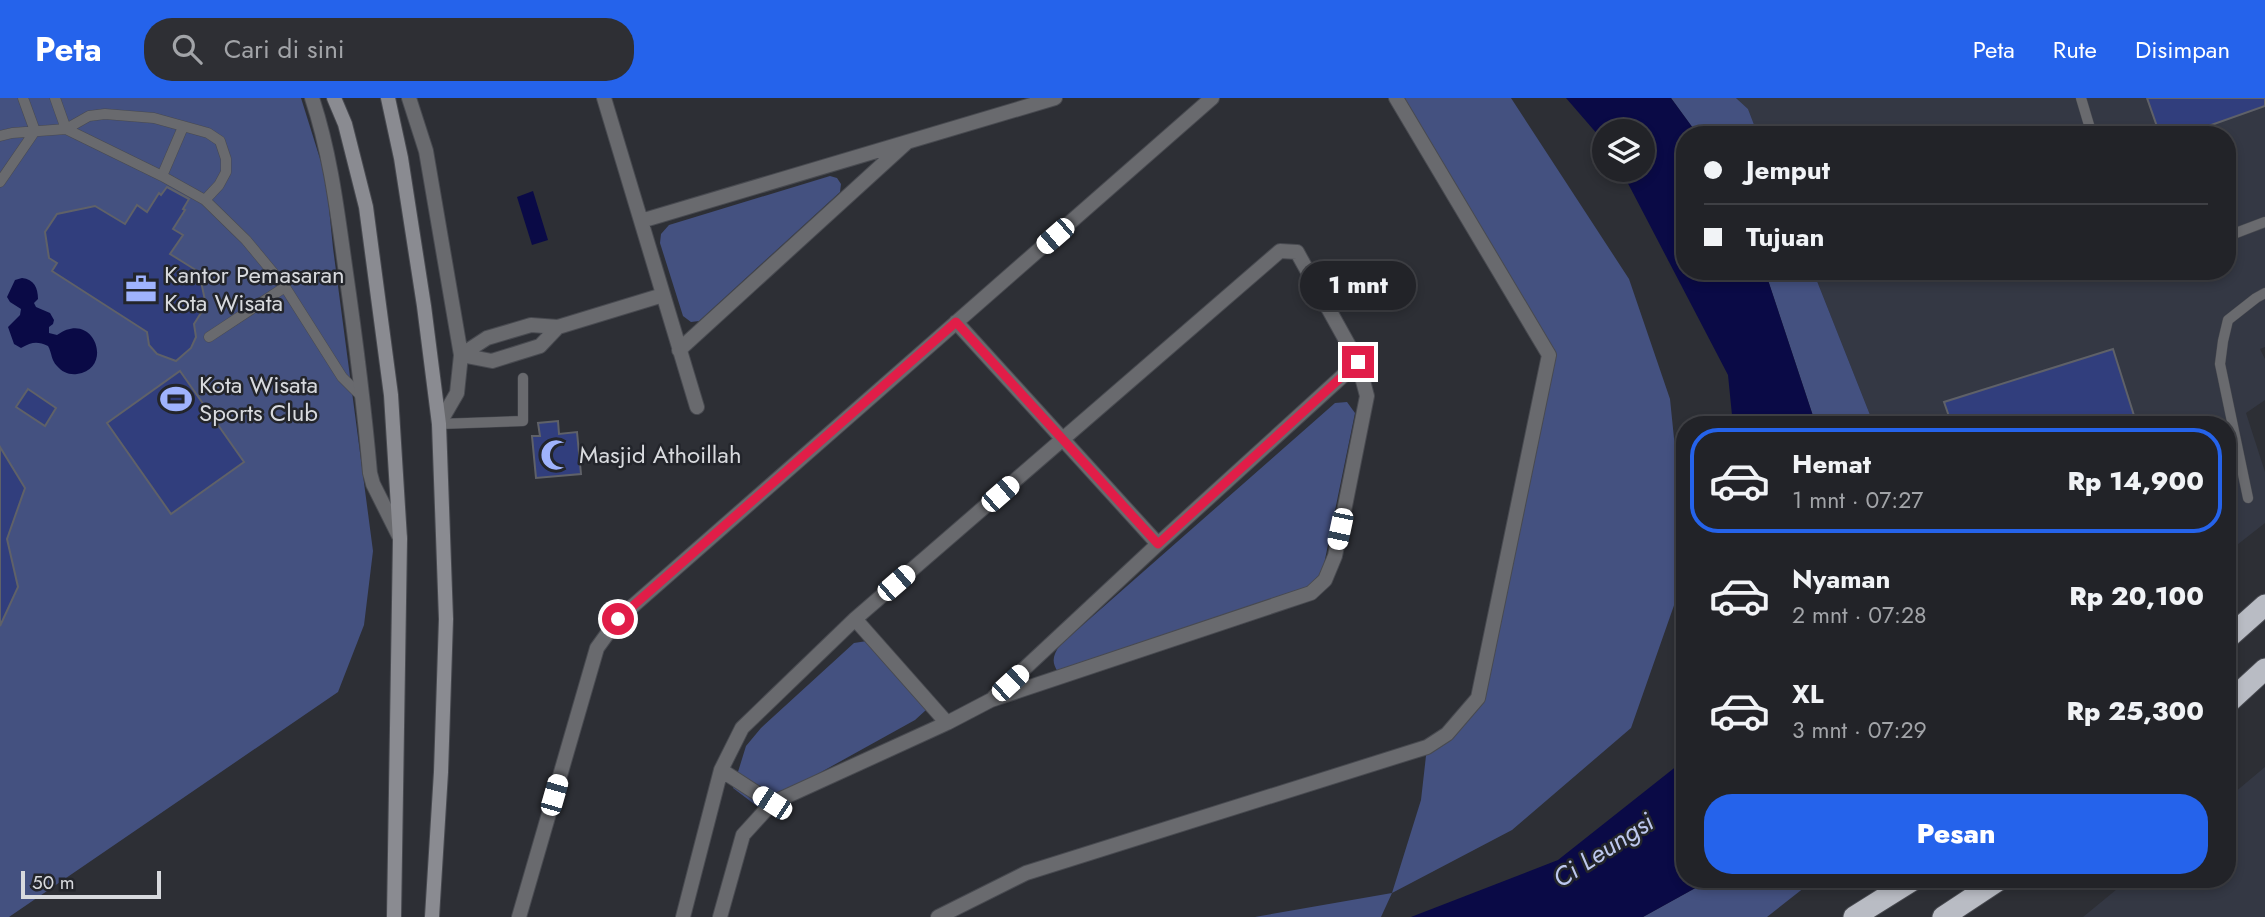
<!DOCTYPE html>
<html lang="id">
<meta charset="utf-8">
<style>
body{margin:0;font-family:Jost,sans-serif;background:#2e2f34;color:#f1f3f6;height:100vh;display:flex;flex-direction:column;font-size:26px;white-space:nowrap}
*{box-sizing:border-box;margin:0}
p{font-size:23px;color:#a2a4a8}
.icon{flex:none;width:38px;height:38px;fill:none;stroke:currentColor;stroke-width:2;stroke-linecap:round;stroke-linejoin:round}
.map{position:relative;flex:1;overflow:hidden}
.details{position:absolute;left:1676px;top:318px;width:560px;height:472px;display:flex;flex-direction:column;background:#222328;border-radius:28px;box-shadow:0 4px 10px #0003,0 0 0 2px #3f4045}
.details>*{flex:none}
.top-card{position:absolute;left:1676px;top:28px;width:560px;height:154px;border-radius:28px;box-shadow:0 4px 10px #0003,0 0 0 2px #3f4045;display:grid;align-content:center;height:154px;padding:0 28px;background:#222328}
.fabs{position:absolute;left:1592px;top:21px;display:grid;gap:14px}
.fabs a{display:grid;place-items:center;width:63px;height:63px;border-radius:50%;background:#222328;box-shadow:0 4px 10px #0003,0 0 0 2px #3f4045;font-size:35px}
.scale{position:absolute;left:21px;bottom:18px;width:140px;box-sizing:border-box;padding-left:7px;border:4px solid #d8dade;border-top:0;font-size:19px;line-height:24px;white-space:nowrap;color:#d8dade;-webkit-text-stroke:5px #23252b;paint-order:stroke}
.end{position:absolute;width:32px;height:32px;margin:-16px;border:9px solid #e11d48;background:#fff;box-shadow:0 0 0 4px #fff}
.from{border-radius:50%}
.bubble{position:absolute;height:49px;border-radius:24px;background:#222328;box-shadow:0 4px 10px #0003,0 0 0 2px #3f4045;font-size:23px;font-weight:800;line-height:49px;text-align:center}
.car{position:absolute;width:21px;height:42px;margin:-21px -10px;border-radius:9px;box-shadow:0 0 5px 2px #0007;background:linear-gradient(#fff 24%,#345 0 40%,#fff 0 76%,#345 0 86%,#fff 0)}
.top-card b{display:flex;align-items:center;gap:24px;height:66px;font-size:26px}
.top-card b+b{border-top:2px solid #3f4045}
.top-card i{width:18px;height:18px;background:#f1f3f6}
ul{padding:12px 0 0;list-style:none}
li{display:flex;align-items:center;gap:21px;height:105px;margin:0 14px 10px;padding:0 14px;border:4px solid transparent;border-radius:28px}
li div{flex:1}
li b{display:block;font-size:26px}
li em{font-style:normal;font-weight:800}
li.on{border-color:#2563eb}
li>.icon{width:63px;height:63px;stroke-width:1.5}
.primary-button{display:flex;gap:14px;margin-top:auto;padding:14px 28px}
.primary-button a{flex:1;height:80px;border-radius:28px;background:#2563eb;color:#fff;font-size:28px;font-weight:800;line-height:80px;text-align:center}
header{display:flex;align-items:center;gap:42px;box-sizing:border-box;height:98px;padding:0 35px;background:#2563eb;color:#fff}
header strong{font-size:33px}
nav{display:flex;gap:38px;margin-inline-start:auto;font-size:24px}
.search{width:490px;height:63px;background:#2e2f34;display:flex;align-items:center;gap:18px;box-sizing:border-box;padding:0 24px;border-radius:28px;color:#a2a4a8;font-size:26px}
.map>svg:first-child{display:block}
</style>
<header>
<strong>Peta</strong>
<div class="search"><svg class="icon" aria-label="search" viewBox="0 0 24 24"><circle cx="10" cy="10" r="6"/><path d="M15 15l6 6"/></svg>Cari di sini</div>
<nav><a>Peta</a><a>Rute</a><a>Disimpan</a></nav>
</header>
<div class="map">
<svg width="2265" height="819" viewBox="0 0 2265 819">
<rect width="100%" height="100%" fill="#2d2f35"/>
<path fill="#343844" d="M1736 0H2265V249L2260 251 2265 261V302L2246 315 2265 374V425L2228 454V327H1874L1813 173H2228V37H1758L1748 11Z
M2265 669V819H2083L2128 782H2228V700Z"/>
<path fill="#445180" d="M0 0H301L326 80 333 150 373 453 364 527 338 594 9 819H0Z
M1396 0H1511L1629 181 1670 301 1685 448V476L1631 630 1512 732 1392 795 1381 819H1255L1392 795 1421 702 1427 649 1478 600 1549 257Z
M1671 0H1736L1748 11 1758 37H1698Z
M830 78 837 80 841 86 840 94 699 223 691 224 683 218 660 145 661 136 669 127Z
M1765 173H1813L1874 327H1816Z
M1347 304 1355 315 1322 476 1301 496 1058 574C1051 564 1053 557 1060 547L1335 305Z
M867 543 926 600V612L915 622 758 709 733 690 746 648 761 630 854 545Z
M1704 782H1814L1767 819H1643L1699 788Z"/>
<path fill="#0a0a46" d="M1566 0H1671L1698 37H1685V173H1765L1816 327H1733L1728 277 1621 72H1643V33H1605V45Z
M533 93 548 142 532 147 517 99Z
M22 180C34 181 38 190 38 201L34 205 36 209 50 215 54 222 53 226 49 229V235L57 237C94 210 115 271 77 276 69 277 62 274 57 268 51 262 52 255 48 248 37 243 32 244 21 250L14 246 8 229 20 217 21 211 10 204 7 199 15 182Z
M1685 655V782H1704L1699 788 1643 819H1411L1558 762 1678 667Z"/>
<path fill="#313e7d" stroke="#5f6168" stroke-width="2" d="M2147 0H2265V8L2183 37H2160Z
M167 89 189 101 183 111 185 112 173 131 183 137 170 156 199 174 206 207 194 226 196 239 191 250 176 263 157 256 149 247 147 234 52 173 57 165 49 160 45 134 57 116 95 108 125 126 137 107 147 114 159 95 161 97Z
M2113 251 2137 327H1952L1944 304Z
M180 273 244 364 171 416 107 325Z
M28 291 56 310 45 328 16 309Z
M558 323 559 336 577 334 581 376 536 380 532 338H540L538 325Z
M0 349 25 390 7 441 18 489 0 528Z"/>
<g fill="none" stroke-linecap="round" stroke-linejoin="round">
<defs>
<path id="lane" d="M55 0 66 31 162 78 205 102 246 142 285 189 342 279 361 298
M2081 0 2092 37
M0 38 12 35 66 31 89 18 105 16 154 20 208 35 220 43 226 61V74L219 87 205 102
M162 78 183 29
M0 84 35 33 23 0
M2228 138 2265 124
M209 239 285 189
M439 326 523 323V280
M2248 400 2220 266 2223 243 2228 222 2256 200 2265 195"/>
<path id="street" d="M312 0C330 54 337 111 345 168 355 237 364 306 370 375L373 386 400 440
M409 0 426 53 461 257 457 295 439 326
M604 0 697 309
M641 123 1055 0
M956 224 1158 446
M679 252 906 45
M461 257 487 240 531 227 558 229 663 197
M461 257 492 263 540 248 558 229
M855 521 947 625
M994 599 1158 446 1358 264
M721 672 772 705
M519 819 597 550 618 521 1212 0
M683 819 721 672 742 630 855 521 1280 153 1297 154 1358 264 1367 298 1335 458 1325 482 1311 495 991 602 947 625 772 705 743 737 720 819
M938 819 1026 775 1427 649 1447 636 1478 600 1549 257 1396 0"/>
<path id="secondary" d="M334 0 345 26 366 109 391 297 400 441 394 819
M388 0 401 60 424 208 439 326 446 521 441 674 432 819"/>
<path id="highway" d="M2228 540 2265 507
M2228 605 2265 571
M1854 819 1913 782
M1943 819 1999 782"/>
</defs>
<use href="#lane" stroke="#484a50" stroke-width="11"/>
<use href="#street" stroke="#484a50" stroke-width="16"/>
<use href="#secondary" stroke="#484a50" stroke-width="16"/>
<use href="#highway" stroke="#484a50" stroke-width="23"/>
<use href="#lane" stroke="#696a6e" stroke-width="10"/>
<use href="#street" stroke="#696a6e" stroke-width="14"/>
<use href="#secondary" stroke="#8a8b91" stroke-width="14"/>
<use href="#highway" stroke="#b9bcc4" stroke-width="21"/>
</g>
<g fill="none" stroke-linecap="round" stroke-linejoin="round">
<path stroke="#e11d48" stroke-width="9" d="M618 521 956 224 1158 446 1358 264"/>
</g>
<defs>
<symbol id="office-bare" viewBox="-9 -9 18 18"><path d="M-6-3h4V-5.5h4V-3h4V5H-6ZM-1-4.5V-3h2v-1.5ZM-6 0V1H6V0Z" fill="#9fb3fd" stroke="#23252b" stroke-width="2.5" paint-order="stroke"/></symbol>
<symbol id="stadium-bare" viewBox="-9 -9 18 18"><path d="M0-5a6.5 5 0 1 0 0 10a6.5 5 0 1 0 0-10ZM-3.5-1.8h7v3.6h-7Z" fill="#9fb3fd" stroke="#23252b" stroke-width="2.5" paint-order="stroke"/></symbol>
<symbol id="mosque-bare" viewBox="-9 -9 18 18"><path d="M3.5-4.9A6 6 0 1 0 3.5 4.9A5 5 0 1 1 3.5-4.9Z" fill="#9fb3fd" stroke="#23252b" stroke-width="2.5" paint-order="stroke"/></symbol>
</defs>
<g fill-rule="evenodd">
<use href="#office-bare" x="119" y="169" width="44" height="44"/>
<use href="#stadium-bare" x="154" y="279" width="44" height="44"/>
<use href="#mosque-bare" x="534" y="335" width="44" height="44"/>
</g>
<g text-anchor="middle" stroke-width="5" stroke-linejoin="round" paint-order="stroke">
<g font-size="24" fill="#d8dade" stroke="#23252b" text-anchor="start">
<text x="164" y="185">Kantor Pemasaran<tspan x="164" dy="28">Kota Wisata</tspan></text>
<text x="199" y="295">Kota Wisata<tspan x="199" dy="28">Sports Club</tspan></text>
<text x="579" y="365">Masjid Athoillah</text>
</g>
<g font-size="26" font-style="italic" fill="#bdc8ee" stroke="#23252b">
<text transform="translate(1603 752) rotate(-33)" y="9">Ci Leungsi</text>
</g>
</g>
</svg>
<div class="fabs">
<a><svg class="icon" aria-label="layers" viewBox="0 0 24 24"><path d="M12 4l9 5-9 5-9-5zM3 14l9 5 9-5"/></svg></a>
</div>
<div class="scale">50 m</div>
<i class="end from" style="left:618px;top:521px"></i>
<i class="end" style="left:1358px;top:264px"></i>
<div class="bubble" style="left:1300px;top:163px;width:116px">1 mnt</div>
<i class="car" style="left:1055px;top:138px;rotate:229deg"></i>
<i class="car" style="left:1000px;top:396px;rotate:49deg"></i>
<i class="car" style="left:1340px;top:431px;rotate:192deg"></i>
<i class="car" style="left:896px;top:485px;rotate:49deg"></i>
<i class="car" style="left:1010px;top:585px;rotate:47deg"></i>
<i class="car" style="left:554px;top:697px;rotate:16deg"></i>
<i class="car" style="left:772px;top:705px;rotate:303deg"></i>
<div class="top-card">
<b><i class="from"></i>Jemput</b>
<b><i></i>Tujuan</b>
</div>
<section class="details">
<ul>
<li class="on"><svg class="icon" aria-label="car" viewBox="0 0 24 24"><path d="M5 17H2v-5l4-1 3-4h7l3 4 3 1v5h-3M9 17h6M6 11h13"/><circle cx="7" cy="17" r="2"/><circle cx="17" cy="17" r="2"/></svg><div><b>Hemat</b><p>1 mnt · 07:27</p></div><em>Rp 14,900</em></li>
<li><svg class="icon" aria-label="car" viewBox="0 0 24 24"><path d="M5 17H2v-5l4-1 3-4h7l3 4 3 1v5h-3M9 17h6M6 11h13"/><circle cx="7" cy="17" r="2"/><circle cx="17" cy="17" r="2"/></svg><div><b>Nyaman</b><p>2 mnt · 07:28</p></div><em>Rp 20,100</em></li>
<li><svg class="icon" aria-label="car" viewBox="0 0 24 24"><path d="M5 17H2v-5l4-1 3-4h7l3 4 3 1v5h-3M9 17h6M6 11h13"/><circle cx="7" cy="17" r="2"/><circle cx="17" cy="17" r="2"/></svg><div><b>XL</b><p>3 mnt · 07:29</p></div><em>Rp 25,300</em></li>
</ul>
<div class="primary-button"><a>Pesan</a></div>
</section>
</div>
